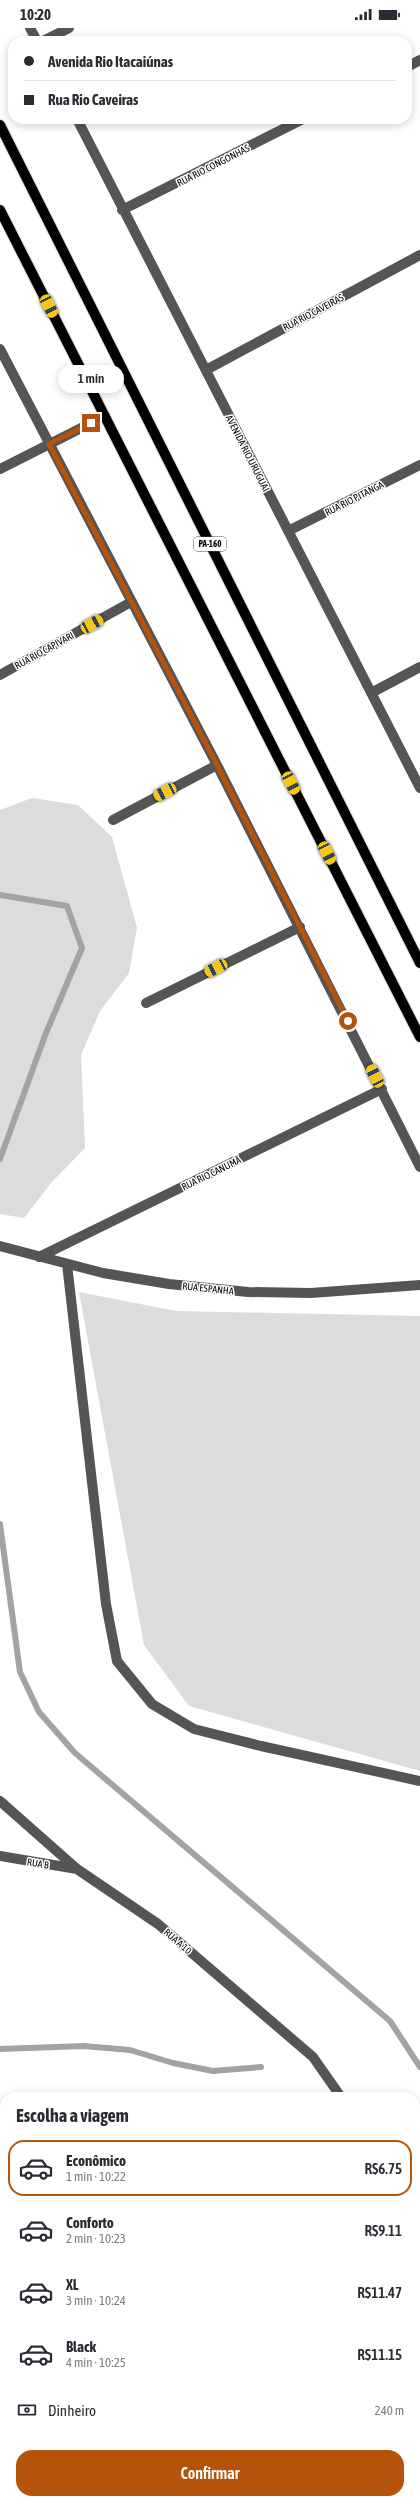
<!DOCTYPE html>
<html lang="pt">
<meta charset="utf-8">
<style>
body{margin:0;font-family:"Asap Condensed",sans-serif;background:#f2f2f3;color:#2b2b33;height:100vh;display:flex;flex-direction:column;font-size:15px;white-space:nowrap}
*{box-sizing:border-box;margin:0}
p{font-size:13px;color:#7c7c81}
.icon{flex:none;width:22px;height:22px;fill:none;stroke:currentColor;stroke-width:2;stroke-linecap:round;stroke-linejoin:round}
.map{position:relative;flex:1;overflow:hidden}
.sheet{position:absolute;left:0px;top:2064px;width:420px;height:412px;display:flex;flex-direction:column;background:#fff;border-radius:16px 16px 0 0;box-shadow:0 2px 10px #0003}
.sheet>*{flex:none}
.top-card{position:absolute;left:8px;top:8px;width:404px;height:88px;border-radius:16px;box-shadow:0 2px 10px #0003;display:grid;align-content:center;height:88px;padding:0 16px;background:#fff}
.end{position:absolute;width:18px;height:18px;margin:-9px;border:5px solid #b45309;background:#fff;box-shadow:0 0 0 2px #fff}
.from{border-radius:50%}
.bubble{position:absolute;height:28px;border-radius:14px;background:#fff;box-shadow:0 2px 10px #0003;font-size:13px;font-weight:600;line-height:28px;text-align:center}
.car{position:absolute;width:12px;height:24px;margin:-12px -6px;border-radius:5px;box-shadow:0 0 3px 1px #0007;background:linear-gradient(#f5c518 24%,#345 0 40%,#f5c518 0 76%,#345 0 86%,#f5c518 0)}
.top-card b{display:flex;align-items:center;gap:14px;height:38px;font-size:15px}
.top-card b+b{border-top:1px solid #e1e1e2}
.top-card i{width:10px;height:10px;background:#2b2b33}
ul{padding:0;list-style:none}
li{display:flex;align-items:center;gap:12px;height:56px;margin:0 8px 6px;padding:0 8px;border:2px solid transparent;border-radius:16px}
li div{flex:1}
li b{display:block;font-size:15px}
li em{font-style:normal;font-weight:600}
li.current{border-color:#b45309}
li>.icon{width:36px;height:36px;stroke-width:1.5}
h2{padding:0 16px;font-size:18px;line-height:48px}
.pay{display:flex;align-items:center;gap:10px;height:44px;padding:0 16px;font-size:15px}
.pay p{margin-inline-start:auto}
.action{display:flex;gap:8px;margin-top:auto;padding:8px 16px}
.action a{flex:1;height:46px;border-radius:16px;background:#b45309;color:#fff;font-size:16px;font-weight:600;line-height:46px;text-align:center}
.status{display:flex;justify-content:space-between;align-items:center;height:28px;padding:0 20px;background:#fff;direction:ltr}
.status svg{height:11px;fill:currentColor}
.map>svg:first-child{display:block}
</style>
<div class="status"><b>10:20</b><svg viewBox="0 0 49 12"><path d="M0 12V9h3v3zM5 12V6h3v6zM10 12V3h3v9zM15 12V0h3v12zM26 1h20v11H26zM47 4h2v5h-2z"/></svg></div>
<div class="map">
<svg width="420" height="2476" viewBox="0 0 420 2476">
<rect width="100%" height="100%" fill="#fff"/>
<path fill="#dcdcdc" d="M32 770 78 777 112 809 137 900 129 945 100 983 81 1027 85 1120 51 1155 24 1190 0 1186V782Z
M79 1264 176 1283 420 1288V1743L189 1678 144 1617Z"/>
<g fill="none" stroke-linecap="round" stroke-linejoin="round">
<path stroke="#a3a3a3" stroke-width="6" d="M0 867 67 878 82 920 46 1005 0 1131
M0 1496 20 1644 39 1684 75 1725 390 1993 420 2039
M0 2021 84 2018 130 2022 173 2035 213 2043 261 2039"/>
</g>
<path fill="#c4c4c4" d="M420 2318V2339H415V2319Z
M420 2342V2364L415 2365V2343Z
M136 2471H163V2476H137Z"/>
<g fill="none" stroke-linecap="round" stroke-linejoin="round">
<defs>
<path id="major" d="M0 97 420 935
M0 182 420 1009"/>
</defs>
<use href="#major" stroke="#dbdbdb" stroke-width="12"/>
<path stroke="#555" stroke-width="10" d="M30 0 37 13
M43 13 69 0
M407 39 420 32
M77 91 420 760
M122 182 303 91
M0 321 217 737 420 1139
M206 342 420 227
M0 441 105 388
M288 503 420 437
M0 647 131 574
M371 665 420 639
M113 792 217 737
M146 975 300 899
M0 1218 103 1245 169 1256 248 1264 311 1265 420 1257
M39 1229 382 1061
M67 1236 106 1576 117 1633 152 1676 194 1701 261 1718 420 1753
M0 1773 77 1841 158 1896 313 2029 341 2069
M0 1828 77 1841
M0 2259H5
M415 2295 420 2299
M89 2471V2476
M249 2471V2476
M400 2471 401 2476"/>
<use href="#major" stroke="#000" stroke-width="10"/>
</g>
<g fill="none" stroke-linecap="round" stroke-linejoin="round">
<path stroke="#b45309" stroke-width="5" d="M91 395 49 416 217 737 348 993"/>
</g>
<g text-anchor="middle" stroke-width="3" stroke-linejoin="round" paint-order="stroke">
<rect fill="#fff" stroke="#4c4c4c" stroke-width="1" x="194" y="509" width="32" height="14" rx="3"/>
<g font-size="9" font-weight="bold" fill="#000">
<text x="210" y="519">PA-160</text>
</g>
<g font-size="10" fill="#000" stroke="#fff">
<text transform="translate(213 137) rotate(-27)" y="4">RUA RIO CONGONHAS</text>
<text transform="translate(313 284) rotate(-28)" y="4">RUA RIO CAVEIRAS</text>
<text transform="translate(248 425) rotate(63)" y="4">AVENIDA RIO URUGUAI</text>
<text transform="translate(354 470) rotate(-27)" y="4">RUA RIO PITANGA</text>
<text transform="translate(44 622) rotate(-29)" y="4">RUA RIO CAPIVARI</text>
<text transform="translate(211 1145) rotate(-26)" y="4">RUA RIO CANUMÃ</text>
<text transform="translate(208 1260) rotate(6)" y="4">RUA ESPANHA</text>
<text transform="translate(38 1835) rotate(9)" y="4">RUA B</text>
<text transform="translate(178 1913) rotate(41)" y="4">RUA A 10</text>
</g>
</g>
</svg>
<i class="end from" style="left:348px;top:993px"></i>
<i class="end" style="left:91px;top:395px"></i>
<div class="bubble" style="left:58px;top:337px;width:66px">1 min</div>
<i class="car" style="left:49px;top:278px;rotate:153deg"></i>
<i class="car" style="left:92px;top:596px;rotate:61deg"></i>
<i class="car" style="left:291px;top:755px;rotate:153deg"></i>
<i class="car" style="left:165px;top:764px;rotate:243deg"></i>
<i class="car" style="left:327px;top:825px;rotate:153deg"></i>
<i class="car" style="left:216px;top:940px;rotate:243deg"></i>
<i class="car" style="left:375px;top:1048px;rotate:333deg"></i>
<div class="top-card">
<b><i class="from"></i>Avenida Rio Itacaiúnas</b>
<b><i></i>Rua Rio Caveiras</b>
</div>
<section class="sheet">
<h2>Escolha a viagem</h2>
<ul>
<li class="current"><svg class="icon" aria-label="car" viewBox="0 0 24 24"><path d="M5 17H2v-5l4-1 3-4h7l3 4 3 1v5h-3M9 17h6M6 11h13"/><circle cx="7" cy="17" r="2"/><circle cx="17" cy="17" r="2"/></svg><div><b>Econômico</b><p>1 min · 10:22</p></div><em>R$6.75</em></li>
<li><svg class="icon" aria-label="car" viewBox="0 0 24 24"><path d="M5 17H2v-5l4-1 3-4h7l3 4 3 1v5h-3M9 17h6M6 11h13"/><circle cx="7" cy="17" r="2"/><circle cx="17" cy="17" r="2"/></svg><div><b>Conforto</b><p>2 min · 10:23</p></div><em>R$9.11</em></li>
<li><svg class="icon" aria-label="car" viewBox="0 0 24 24"><path d="M5 17H2v-5l4-1 3-4h7l3 4 3 1v5h-3M9 17h6M6 11h13"/><circle cx="7" cy="17" r="2"/><circle cx="17" cy="17" r="2"/></svg><div><b>XL</b><p>3 min · 10:24</p></div><em>R$11.47</em></li>
<li><svg class="icon" aria-label="car" viewBox="0 0 24 24"><path d="M5 17H2v-5l4-1 3-4h7l3 4 3 1v5h-3M9 17h6M6 11h13"/><circle cx="7" cy="17" r="2"/><circle cx="17" cy="17" r="2"/></svg><div><b>Black</b><p>4 min · 10:25</p></div><em>R$11.15</em></li>
</ul>
<div class="pay"><svg class="icon" aria-label="cash" viewBox="0 0 24 24"><path d="M3 7h18v10H3z"/><circle cx="12" cy="12" r="2"/></svg>Dinheiro<p>240 m</p></div>
<div class="action"><a>Confirmar</a></div>
</section>
</div>
